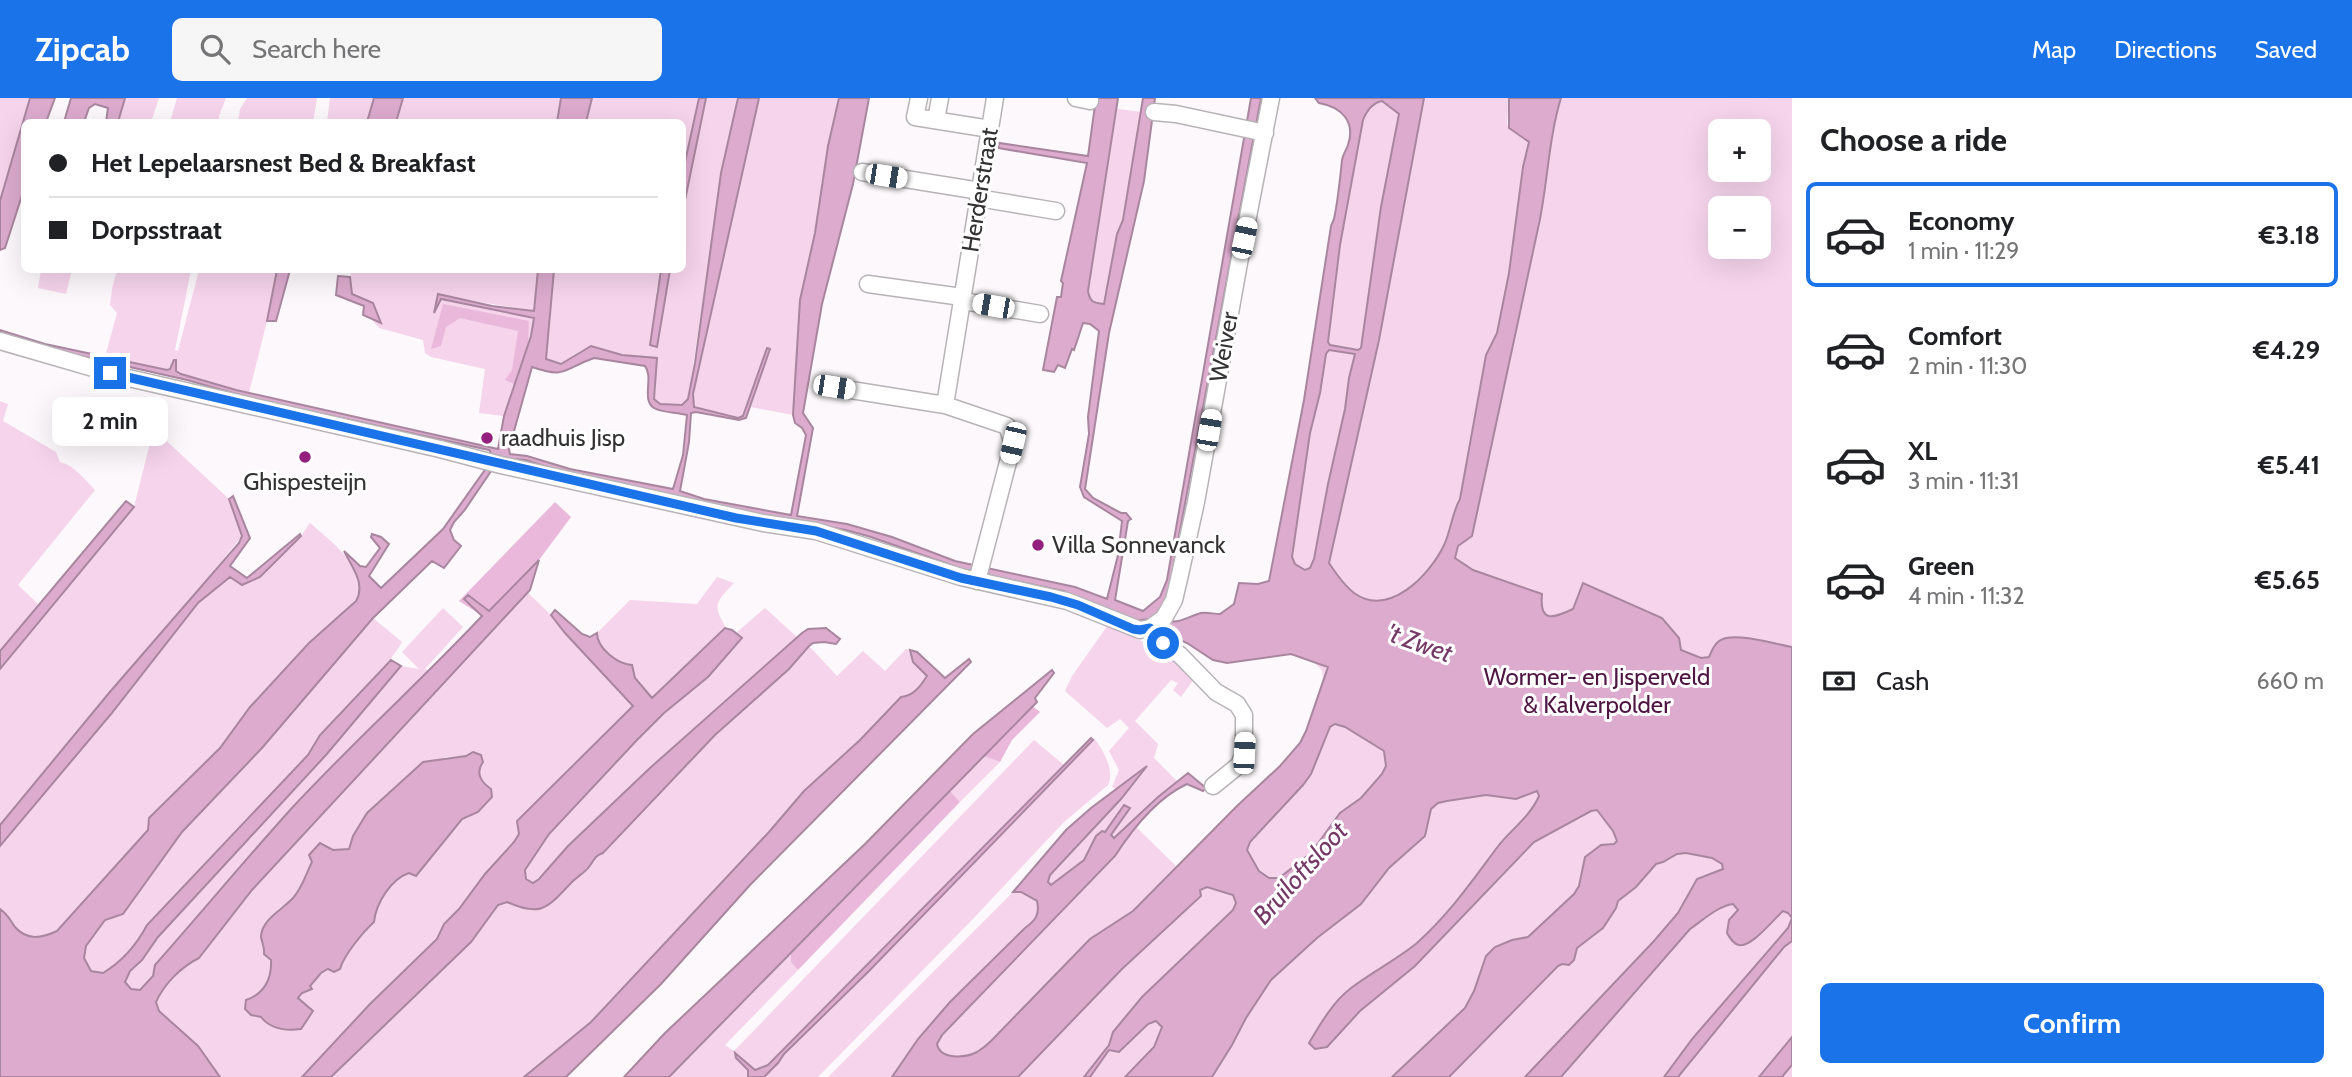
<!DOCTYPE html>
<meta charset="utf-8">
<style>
body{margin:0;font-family:Cabin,sans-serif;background:#f6f6f6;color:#202124;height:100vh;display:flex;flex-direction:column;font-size:26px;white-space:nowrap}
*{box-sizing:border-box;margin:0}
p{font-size:23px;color:#757577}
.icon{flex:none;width:38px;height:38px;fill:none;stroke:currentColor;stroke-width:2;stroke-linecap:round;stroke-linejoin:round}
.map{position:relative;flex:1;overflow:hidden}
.details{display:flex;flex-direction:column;background:#fff;width:560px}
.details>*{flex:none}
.hud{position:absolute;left:21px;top:21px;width:665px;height:154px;border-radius:10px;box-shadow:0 7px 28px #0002;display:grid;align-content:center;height:154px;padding:0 28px;background:#fff}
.controls{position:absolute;left:1708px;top:21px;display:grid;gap:14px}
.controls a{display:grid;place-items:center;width:63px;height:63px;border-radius:10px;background:#fff;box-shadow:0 7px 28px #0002;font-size:35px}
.end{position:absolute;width:32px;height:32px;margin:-16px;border:9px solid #1a73e8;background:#fff;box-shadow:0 0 0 4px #fff}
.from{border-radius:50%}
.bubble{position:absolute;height:49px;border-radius:10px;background:#fff;box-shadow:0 7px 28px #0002;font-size:23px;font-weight:800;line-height:49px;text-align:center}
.car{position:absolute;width:21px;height:42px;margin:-21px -10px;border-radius:9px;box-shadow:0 0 5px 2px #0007;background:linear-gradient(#fff 24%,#345 0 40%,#fff 0 76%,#345 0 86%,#fff 0)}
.hud b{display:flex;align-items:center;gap:24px;height:66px;font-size:26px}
.hud b+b{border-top:2px solid #e0e0e0}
.hud i{width:18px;height:18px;background:#202124}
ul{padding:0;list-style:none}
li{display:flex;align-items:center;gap:21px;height:105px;margin:0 14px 10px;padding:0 14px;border:4px solid transparent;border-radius:10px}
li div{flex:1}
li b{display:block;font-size:26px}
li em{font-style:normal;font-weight:800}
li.current{border-color:#1a73e8}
li>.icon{width:63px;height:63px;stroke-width:1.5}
h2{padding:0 28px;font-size:32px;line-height:84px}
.pay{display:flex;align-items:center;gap:18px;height:77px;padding:0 28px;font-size:26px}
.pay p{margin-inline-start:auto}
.button{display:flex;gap:14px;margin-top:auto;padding:14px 28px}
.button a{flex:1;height:80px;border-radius:10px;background:#1a73e8;color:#fff;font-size:28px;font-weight:800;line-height:80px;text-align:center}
header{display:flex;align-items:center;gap:42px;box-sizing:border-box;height:98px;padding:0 35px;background:#1a73e8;color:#fff}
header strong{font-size:33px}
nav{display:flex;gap:38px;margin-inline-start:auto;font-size:24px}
.search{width:490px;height:63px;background:#f6f6f6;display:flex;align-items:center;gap:18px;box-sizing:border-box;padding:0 24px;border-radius:10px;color:#757577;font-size:26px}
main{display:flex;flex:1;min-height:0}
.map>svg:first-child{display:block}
</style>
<header>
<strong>Zipcab</strong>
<div class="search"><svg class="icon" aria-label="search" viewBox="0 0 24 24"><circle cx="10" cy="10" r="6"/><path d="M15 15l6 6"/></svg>Search here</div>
<nav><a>Map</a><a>Directions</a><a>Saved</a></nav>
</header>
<main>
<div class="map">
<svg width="1792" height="979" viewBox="0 0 1792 979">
<rect width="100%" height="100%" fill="#fcf8fb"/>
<path fill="#f6d4ec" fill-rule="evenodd" d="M0 0H30L0 103Z
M125 0H159L151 24H118Z
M177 0H226L219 18V24H170Z
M247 0H317L313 24H238L240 11Z
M330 0H374L367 24H327Z
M403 0H561L557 24H396Z
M592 0H699L683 73 682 24H586Z
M706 0H738L708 168 688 301 682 307 660 306 653 299 656 260 582 252 560 266 546 261 554 172H661L656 195 667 190 670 172H682L683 112Z
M759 0H839L828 48 815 135 800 202 793 317 751 309 770 251 767 250 746 313 743 318 738 320 694 309 693 296Z
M1424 0H1509L1507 26 1511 33 1529 44 1523 69 1509 175 1497 235 1486 257 1460 401 1438 460H1454L1554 23 1561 0H1792V979H1212L1382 676 1361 700 1340 715 1310 755 1278 780 1269 781 1264 778 1247 752 1250 744 1303 687 1311 676 1330 629 1334 627 1313 612 1323 580 1322 572 1312 563 1348 488 1329 465 1379 242ZM1720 33H1759V72H1720ZM1720 110H1759V149H1720Z
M1382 3 1399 16 1381 109 1361 250 1358 252 1330 247 1328 244 1340 147 1363 22C1367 12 1372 5 1382 3Z
M1117 11 1142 14 1123 122 1117 136 1104 206C1093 205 1090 204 1088 193Z
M41 172H72L66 196 38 190Z
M117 172H191L175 252 178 253 199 172H277L267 223 249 295 181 276 176 273 175 262 167 272 105 259 117 215 110 207 112 191Z
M352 172H538L534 213 438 197 434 213 437 211 441 201 534 219 531 238 504 318 479 315 485 271 431 259 425 255 423 242 379 230 372 222 380 224 373 205 352 196 349 183Z
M1329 252 1356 256C1350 276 1348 295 1344 315 1332 364 1323 412 1314 461L1310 470 1305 472 1295 466 1292 460 1310 335 1320 295 1326 256Z
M0 303 8 306 3 323 56 354 60 364C74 367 85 382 95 392L18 487 38 506 0 553Z
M158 335 229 401 242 438 189 503 109 595 0 727V571L134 409 149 349Z
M310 425C332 444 358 463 361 494L346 514 308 545 250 609 220 650 149 720 148 732 57 833 81 873 114 882 156 904C164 885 181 869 200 860L252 792 527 494 551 517 565 535 634 607 517 723 519 736 514 744 485 776 459 811 444 826 437 841 370 906 302 979H0V748L111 616 198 505 230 479 242 487 301 438ZM473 654C478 669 478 682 491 691L469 719 462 721 416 777 409 775C391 781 376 806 374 824 363 834 344 857 340 871 324 871 319 877 310 888L312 891 302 895 297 901 304 904 250 902C279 876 274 873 261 839L278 811 293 800 302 785 312 764 309 757 319 745 333 752 349 751 353 738 445 659 466 658Z
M717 479 734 485C715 505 712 507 727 531L652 600 635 580 632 567C617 566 597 551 597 535L630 502 697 506Z
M443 510 463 529 425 571 430 573 344 655 291 712 155 867 153 878 140 892 131 891 125 884 130 873 142 862 158 839 326 657 401 568 419 571 402 554Z
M765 510 797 539 650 670 533 785 526 781 525 772 528 765 549 736 637 642 664 615 708 579 741 539 736 535Z
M373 520 402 544C377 586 333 614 308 657L147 827C136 848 123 863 103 875L91 872 84 860 86 848 105 822 123 816 182 734 262 649Z
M1108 527 1160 552 1194 581 1181 599 1173 592 1178 585 1171 582 1135 623 1158 646 1154 660 1177 683 1115 740 1111 738 1130 710 1124 707 1105 734 1089 750 1084 762 1051 787 1048 784 1050 778 1121 701 1145 671 1116 691 1112 689 1119 672 1109 653 1129 630 1120 621 1107 630 1065 593 1072 578Z
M809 548 837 578 863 553 885 573 906 551 910 552 913 564 927 579C920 589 913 598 901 599L861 642 804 693 769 734 591 924 524 979H331L471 844 498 807 507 804C542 820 548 809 572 784 577 779 584 775 588 770 594 763 594 758 603 755L715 637 789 571Z
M1094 640C1103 652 1115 672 1108 687L1064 724 970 824 818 979H669L791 856V864L798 872 725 947 734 953 1034 642 1064 667Z
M984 658 1000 664 960 704 950 693Z
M1135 728 1176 768 1133 813 1090 841 991 943C987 947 982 951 977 954 965 960 940 962 937 946L943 937 1115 758Z
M1207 789 1233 797 1237 805 1233 812 1126 918 1113 934 1109 947 1084 979H1018L1122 871 1201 798 1200 792Z
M1013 794H1021L1037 803C1040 816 1036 822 1025 830L950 904 918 941 892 979H828Z
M1156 923 1162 929 1154 949 1125 979H1090L1109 952 1119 954 1148 926Z"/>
<path fill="#e9b8db" d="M443 206 529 223 528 246 514 286 505 282 512 272 518 233 460 220 446 229 441 248 431 251Z
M555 404 571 419 539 462 489 514 483 518 459 503Z
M1032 608 1040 614 1012 642 1000 664 984 658Z
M950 693 960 704 798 872 791 864V856Z"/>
<path fill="#dcabce" stroke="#a9869f" stroke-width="2" fill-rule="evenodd" d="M30 0H55L46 24H24V91L5 150 0 152V103Z
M71 0H125L118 24H106L108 10 95 6 89 10 84 24H64Z
M374 0H403L396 24H367Z
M561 0H592L586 24H557Z
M699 0H706L683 112V73Z
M738 0H759L693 296 694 309 738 320 743 318 767 250 770 251 746 320 739 322 696 314 691 315 689 344 680 393 704 401 791 417 806 337 802 330 795 325 793 317 800 202 815 135 828 48 839 0H869L853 86 822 206 803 315 813 330 797 418 847 426 892 439 955 463 1075 489 1107 501 1118 457 1122 423 1084 399 1080 389 1089 336 1088 319 1099 233 1090 226 1083 225 1074 252 1072 251 1065 270 1058 267 1054 274 1043 272 1057 199H1061L1063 185 1061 183 1087 65 998 50 999 45 1088 58 1096 0H1118L1088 193C1090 204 1093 205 1104 206L1117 136 1123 122 1143 0H1155L1144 83 1109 235 1085 391 1093 400 1121 415H1126L1131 421 1128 423 1115 502 1143 513 1160 499 1167 482 1251 0H1261L1170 486 1166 503 1155 518C1179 529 1180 521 1201 515 1207 514 1214 516 1220 516L1234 506 1239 485 1258 486 1269 483 1304 302 1331 128 1334 121C1338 102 1340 82 1342 62 1343 56 1346 53 1348 47 1356 23 1341 9 1319 5L1315 0H1424L1379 242 1329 465C1335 474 1345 488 1354 495 1389 520 1430 477 1444 447 1451 432 1452 415 1460 401L1486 257 1497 235 1509 175 1523 69 1529 44 1509 30V0H1561C1549 39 1548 80 1540 121L1472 438 1458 448 1455 460 1473 472 1542 496C1539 526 1554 520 1573 511L1583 485 1662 520 1679 540 1681 552 1701 560 1709 559C1712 552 1715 544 1723 541 1737 535 1776 546 1792 549V843L1784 849 1678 979H1664L1693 940 1788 830 1792 820 1788 815 1783 813C1774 821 1751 850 1739 847 1733 846 1730 840 1727 835L1729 822 1738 812 1733 806C1718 808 1703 822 1690 831L1561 979H1525L1654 843 1678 815 1697 781 1723 771 1722 766 1712 760 1686 755 1677 756 1663 764 1656 766 1636 789 1618 803 1616 810 1603 830 1577 850 1574 862 1569 867 1562 866 1558 868 1449 979H1392L1465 910 1474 893 1486 858 1495 849 1512 842 1528 839 1574 796 1579 788 1585 759 1601 747 1614 746 1617 743 1613 733 1597 712 1591 713 1534 744 1415 868 1360 913 1327 949 1315 951 1309 945C1321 925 1332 905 1351 890 1372 874 1396 862 1417 845 1451 814 1472 783 1499 747 1512 731 1531 717 1539 698L1537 693 1516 701 1486 697 1447 703 1438 705 1431 711 1425 738 1389 770 1361 806 1317 840 1271 882 1246 920 1232 947 1212 979H1125L1154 949 1162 929 1156 923 1148 926 1119 954 1109 952 1090 979H1084L1109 947 1113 934 1142 899 1233 812 1236 805 1233 797 1207 789 1200 792 1201 798 1122 871 1018 979H892L918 941 950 904 1025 830C1036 822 1040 816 1037 803L1021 794H1013L1066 732 1091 710 1147 668 1121 701 1050 777 1048 784 1051 787 1084 762 1096 738 1102 733 1105 734 1124 707 1130 710 1111 737 1114 740 1158 699 1188 675 1206 690 1203 693 1187 686C1157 700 1133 730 1115 758L942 937 937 946C940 962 965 960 977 954 982 951 987 947 991 943L1090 841 1133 813 1237 708 1280 668 1300 645 1306 633 1328 569 1291 556 1227 565 1213 562 1187 545 1166 535 1165 528 1149 521 1134 523 1063 493 968 473 871 439 846 432 761 418 566 375 526 362 500 360 464 413 454 424 450 432 454 442 461 448 444 470 432 463 373 520 262 650 182 734 123 816 105 822 86 848 84 860 91 873 103 875C123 863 136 848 147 827L308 657 320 637 391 562 401 568 326 657 158 839 142 862 130 873 125 884 131 891 140 892 153 878 155 867C201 815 245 762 291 711 353 644 420 584 482 518L464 501 468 497 489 513 539 462 530 492 252 792 199 860C181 869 164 886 156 904L159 913 198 948 220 979H0V811C8 816 10 822 15 829 27 843 42 840 57 833L148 732 149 720 220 650 250 609 309 545 356 503C366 486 352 469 344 453L360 468 366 469 380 450 371 439 372 436 381 439 389 446 369 478 381 490 443 431 494 359 489 352 258 302 187 282 46 250 0 236V232L45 246 167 272 170 271 174 262H176V273L181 276 236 292 498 351 504 318 531 238 534 220 441 201 434 215 438 196 492 208 534 213 538 172H554L546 261 561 266 591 248 622 257 657 260 654 301 660 306 682 307 688 301 695 265 721 75ZM1382 3 1399 16 1381 109 1361 250 1358 252 1330 247 1328 244 1340 147 1363 22C1367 12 1372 5 1382 3ZM1329 252 1355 256 1349 280 1345 311 1328 386 1314 461 1310 470 1305 472 1295 466 1292 459 1310 335 1320 295 1326 256ZM594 260 645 268C654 279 641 302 654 310 662 315 677 314 687 317L683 357 673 391 570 371 527 358 510 356 509 351 532 269C566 281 563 271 594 260ZM1335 626 1345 629 1384 653 1386 668 1382 676 1361 700 1340 715 1311 755 1279 780H1269L1259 773 1247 752 1250 744 1303 687 1311 676 1330 629Z
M277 172H290L276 223H267Z
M661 172H670L657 249 650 247Z
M338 178 350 179 352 196 373 205 381 225 363 217 364 208 336 197Z
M233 398 250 440 230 468 247 480 300 436 301 438 260 479 242 487 230 479 198 505 111 616 0 748V727L109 595 239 445 242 438 229 401Z
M126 403 134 409 0 571V553Z
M555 512 582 536 590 539 597 535C597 550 617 566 632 567L635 580 652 600 725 530 732 532 742 540 708 579 664 615 637 642 549 736 525 772 526 781 533 785 539 781 568 748 650 670 802 535 808 531 826 530 840 541 836 546 824 544 813 545 809 548 789 571 715 637 603 755C594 758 594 763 588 770 584 775 577 779 572 784 548 809 542 820 507 804L498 807 471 844 331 979H302L370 906 437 841 444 826 459 811 485 776 514 744 519 736 517 723 633 608 565 535 551 517Z
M910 552 917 554 945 580 969 561 971 564 750 787 661 886 566 979H524L591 924 769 734 804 693 860 642 901 599C913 598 920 589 927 578L913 564Z
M1052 572 1054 575 1035 600 1037 604 669 979H624L665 935 865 746 973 636Z
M1091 640 1093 642 868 874 784 956 778 965 764 979H748V972L736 960 735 955 755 972 768 967Z
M473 654 481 657 483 664C475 675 481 684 491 691L492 699 478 714 462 721 416 778 409 775C391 781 376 805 374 824 363 834 344 857 340 871L334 874 328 871 321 875 310 888 312 891 302 895 298 900 313 913 301 931C286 933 271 932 261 919L251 917 245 911 246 902C264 896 272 881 271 862L264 856C265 850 262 845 261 839 261 822 283 811 293 800 302 790 306 776 312 764L309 757 320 745 333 752 349 751 353 738 367 715 423 664 466 658Z
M1792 939V967L1782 979H1759Z"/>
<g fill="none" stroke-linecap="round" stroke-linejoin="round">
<defs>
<path id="minor" d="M919 0 915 19 990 31
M1076 0 1090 3
M1154 14 1176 16 1265 35
M936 22 940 0
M862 74 980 93
M978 100 1056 113
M868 186 962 199 969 204 1040 216
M0 243 124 279 440 351 501 367 763 425 816 433 961 479 1067 503 1140 532 1150 530 1164 520 1174 502 1179 481 1196 404 1239 165 1271 0
M826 288 945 307 1007 328 1013 345 977 483
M945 307 995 0
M1150 530 1163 545 1180 557 1216 594 1237 606 1244 617V655L1239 667 1213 688"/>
</defs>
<use href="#minor" stroke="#b7b3b6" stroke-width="19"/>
<use href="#minor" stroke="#fff" stroke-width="16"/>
</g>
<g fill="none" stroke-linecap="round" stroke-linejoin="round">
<path stroke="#1a73e8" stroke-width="9" d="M110 275 736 420 816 433 961 480 1051 499 1078 507 1133 531 1140 532 1150 530 1163 545"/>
</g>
<g fill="#94207e" stroke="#fff" stroke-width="2.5">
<circle cx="487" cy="340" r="7"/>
<circle cx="305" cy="359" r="7"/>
<circle cx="1038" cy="447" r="7"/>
</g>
<g text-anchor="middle" stroke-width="6" stroke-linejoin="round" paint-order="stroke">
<g font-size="24" fill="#333132" stroke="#fff">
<text transform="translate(980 92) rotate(-81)" y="8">Herderstraat</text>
<text transform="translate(1224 249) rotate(-80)" y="8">Weiver</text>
</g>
<g font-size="24" fill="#333132" stroke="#fff" text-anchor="start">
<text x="501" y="348">raadhuis Jisp</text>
<text x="305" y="392" text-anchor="middle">Ghispesteijn</text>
<text x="1052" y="455">Villa Sonnevanck</text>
</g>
<g font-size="24" fill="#4e1442" stroke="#fff">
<text x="1597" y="587">Wormer- en Jisperveld<tspan x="1597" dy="28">&amp; Kalverpolder</tspan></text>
</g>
<g font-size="26" font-style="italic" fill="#753967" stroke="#fff">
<text transform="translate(1420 545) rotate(20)" y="9">'t Zwet</text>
<text transform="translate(1300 775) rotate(-48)" y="9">Bruiloftsloot</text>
</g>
</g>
</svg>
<div class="controls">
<a>+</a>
<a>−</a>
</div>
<i class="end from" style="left:1163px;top:545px"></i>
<i class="end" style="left:110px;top:275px"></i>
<div class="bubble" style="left:52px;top:299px;width:116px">2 min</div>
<i class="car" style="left:886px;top:78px;rotate:99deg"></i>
<i class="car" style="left:1244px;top:140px;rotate:12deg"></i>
<i class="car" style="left:993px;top:208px;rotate:280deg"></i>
<i class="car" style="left:834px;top:289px;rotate:99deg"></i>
<i class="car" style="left:1209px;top:332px;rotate:10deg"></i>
<i class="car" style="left:1013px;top:345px;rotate:193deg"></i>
<i class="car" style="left:1244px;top:655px;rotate:3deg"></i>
<div class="hud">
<b><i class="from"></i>Het Lepelaarsnest Bed &amp; Breakfast</b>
<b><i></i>Dorpsstraat</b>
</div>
</div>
<section class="details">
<h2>Choose a ride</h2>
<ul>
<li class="current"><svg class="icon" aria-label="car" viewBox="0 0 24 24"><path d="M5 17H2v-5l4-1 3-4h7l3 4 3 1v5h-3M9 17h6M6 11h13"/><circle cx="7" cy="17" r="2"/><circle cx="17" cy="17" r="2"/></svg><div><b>Economy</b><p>1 min · 11:29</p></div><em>€3.18</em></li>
<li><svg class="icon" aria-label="car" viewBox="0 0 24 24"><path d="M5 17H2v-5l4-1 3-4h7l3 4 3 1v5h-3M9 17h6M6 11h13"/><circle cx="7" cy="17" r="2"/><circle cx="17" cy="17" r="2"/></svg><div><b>Comfort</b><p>2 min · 11:30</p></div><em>€4.29</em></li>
<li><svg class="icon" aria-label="car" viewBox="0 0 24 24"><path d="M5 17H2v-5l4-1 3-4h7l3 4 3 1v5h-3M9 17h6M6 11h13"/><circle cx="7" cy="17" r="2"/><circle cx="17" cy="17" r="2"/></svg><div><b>XL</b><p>3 min · 11:31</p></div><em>€5.41</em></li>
<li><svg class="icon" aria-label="car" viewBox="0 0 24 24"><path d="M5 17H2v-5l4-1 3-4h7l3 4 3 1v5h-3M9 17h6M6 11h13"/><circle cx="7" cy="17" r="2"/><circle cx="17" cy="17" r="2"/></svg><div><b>Green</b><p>4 min · 11:32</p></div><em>€5.65</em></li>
</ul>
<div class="pay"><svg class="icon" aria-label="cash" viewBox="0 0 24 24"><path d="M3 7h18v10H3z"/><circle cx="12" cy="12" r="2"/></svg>Cash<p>660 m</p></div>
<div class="button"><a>Confirm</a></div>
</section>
</main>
